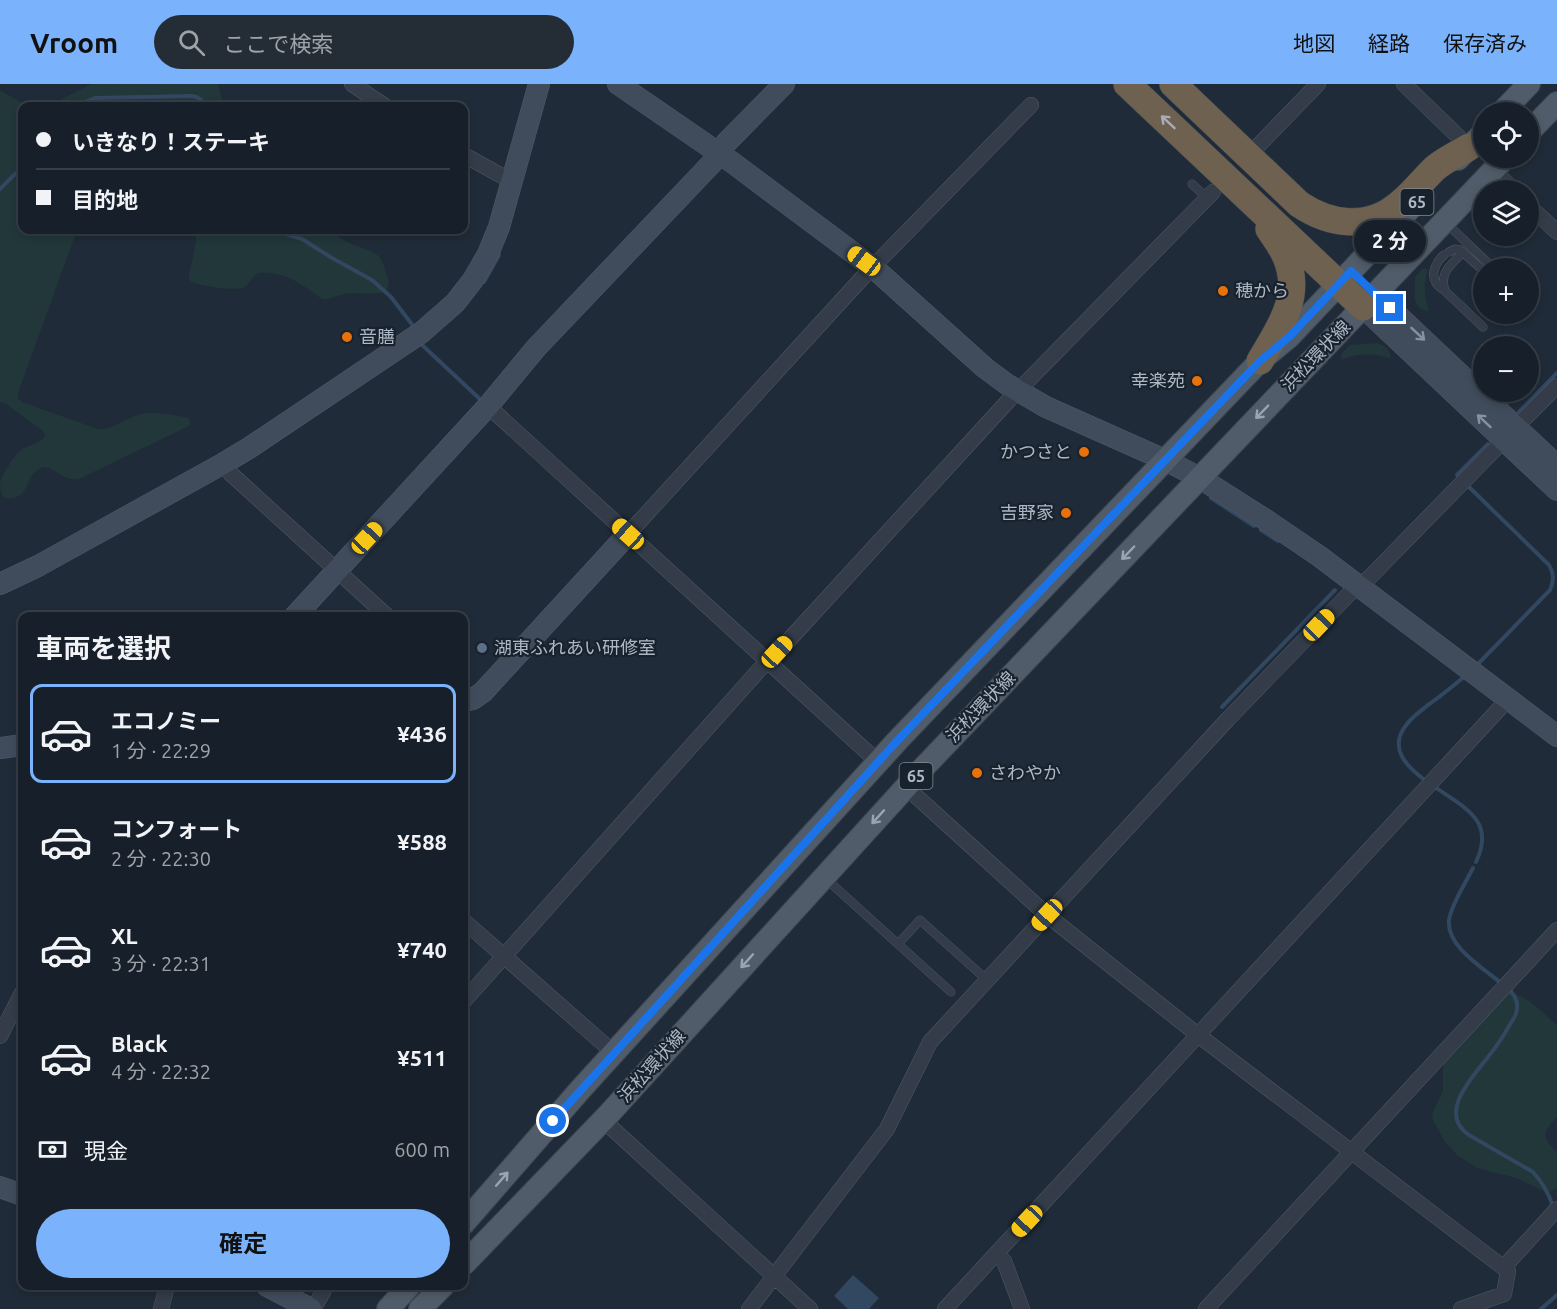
<!DOCTYPE html>
<html lang="ja">
<meta charset="utf-8">
<style>
body{margin:0;font-family:Ubuntu,"Noto Sans JP",sans-serif;background:#242d36;color:#f1f3f6;height:100vh;display:flex;flex-direction:column;font-size:22px;white-space:nowrap}
*{box-sizing:border-box;margin:0}
p{font-size:20px;color:#9ea3a8}
.icon{flex:none;width:33px;height:33px;fill:none;stroke:currentColor;stroke-width:2;stroke-linecap:round;stroke-linejoin:round}
.map{position:relative;flex:1;overflow:hidden}
.sheet{position:absolute;left:18px;top:528px;width:450px;height:678px;display:flex;flex-direction:column;background:#17202a;border-radius:12px;box-shadow:0 3px 9px #0003,0 0 0 2px #363e47}
.sheet>*{flex:none}
.hud{position:absolute;left:18px;top:18px;width:450px;height:132px;border-radius:12px;box-shadow:0 3px 9px #0003,0 0 0 2px #363e47;display:grid;align-content:center;height:132px;padding:0 18px;background:#17202a}
.controls{position:absolute;left:1473px;top:18px;display:grid;gap:12px}
.controls a{display:grid;place-items:center;width:66px;height:66px;border-radius:50%;background:#17202a;box-shadow:0 3px 9px #0003,0 0 0 2px #363e47;font-size:30px}
.end{position:absolute;width:27px;height:27px;margin:-14px;border:8px solid #1a73e8;background:#fff;box-shadow:0 0 0 3px #fff}
.from{border-radius:50%}
.bubble{position:absolute;height:42px;border-radius:21px;background:#17202a;box-shadow:0 3px 9px #0003,0 0 0 2px #363e47;font-size:20px;font-weight:700;line-height:42px;text-align:center}
.car{position:absolute;width:18px;height:36px;margin:-18px -9px;border-radius:8px;box-shadow:0 0 4px 2px #0007;background:linear-gradient(#f5c518 24%,#345 0 40%,#f5c518 0 76%,#345 0 86%,#f5c518 0)}
.hud b{display:flex;align-items:center;gap:21px;height:57px;font-size:22px}
.hud b+b{border-top:2px solid #363e47}
.hud i{width:15px;height:15px;background:#f1f3f6}
ul{padding:0;list-style:none}
li{display:flex;align-items:center;gap:18px;height:99px;margin:0 12px 9px;padding:0 6px;border:3px solid transparent;border-radius:12px}
li div{flex:1}
li b{display:block;font-size:22px}
li em{font-style:normal;font-weight:700}
li.on{border-color:#7bb2fc}
li>.icon{width:54px;height:54px;stroke-width:1.5}
h2{padding:0 18px;font-size:27px;line-height:72px}
.pay{display:flex;align-items:center;gap:15px;height:66px;padding:0 18px;font-size:22px}
.pay p{margin-inline-start:auto}
.primary-button{display:flex;gap:12px;margin-top:auto;padding:12px 18px}
.primary-button a{flex:1;height:69px;border-radius:36px;background:#7bb2fc;color:#111;font-size:24px;font-weight:700;line-height:69px;text-align:center}
header{display:flex;align-items:center;gap:36px;box-sizing:border-box;height:84px;padding:0 30px;background:#7bb2fc;color:#111}
header strong{font-size:28px}
nav{display:flex;gap:33px;margin-inline-start:auto;font-size:21px}
.search{width:420px;height:54px;background:#242d36;display:flex;align-items:center;gap:15px;box-sizing:border-box;padding:0 21px;border-radius:33px;color:#9ea3a8;font-size:22px}
.map>svg:first-child{display:block}
</style>
<header>
<strong>Vroom</strong>
<div class="search"><svg class="icon" aria-label="search" viewBox="0 0 24 24"><circle cx="10" cy="10" r="6"/><path d="M15 15l6 6"/></svg>ここで検索</div>
<nav><a>地図</a><a>経路</a><a>保存済み</a></nav>
</header>
<div class="map">
<svg width="1557" height="1225" viewBox="0 0 1557 1225">
<rect width="100%" height="100%" fill="#1f2b38"/>
<path fill="#213739" d="M91 0H218L224 22H43L50 21Z
M0 6 22 19 31 22H22V146H77L18 309V314L22 318 98 345C113 347 127 332 142 330 156 327 171 331 185 333L189 334 190 337V341L187 343 79 395C62 399 51 377 39 385 23 394 32 417 4 414 1 409 0 406 0 400 1 391 14 372 21 366 29 360 42 360 45 351L43 347 6 320 0 318Z
M196 146H328L347 158 372 168 379 172 383 179 389 198 388 203 386 208C371 212 355 207 341 211 333 212 330 217 322 215 300 200 287 187 258 189 253 192 250 199 245 203 237 208 196 202 189 196V192L196 157Z
M1422 185H1428C1423 200 1424 212 1429 227 1422 227 1417 223 1415 216V193Z
M1377 259C1385 261 1391 267 1391 275 1373 268 1358 269 1341 276V270L1350 261Z
M1508 909C1525 909 1544 930 1557 941V1033C1543 1048 1541 1053 1557 1068V1104L1550 1108 1543 1107 1516 1094 1477 1084 1457 1071 1445 1058 1433 1036 1432 1030 1443 1006V978Z"/>
<path fill="#324760" d="M853 1191 879 1214 869 1225H848L834 1212Z"/>
<g fill="none" stroke-linecap="round" stroke-linejoin="round">
<path stroke="#324760" stroke-width="4" d="M80 22 85 18 96 14 192 12C199 13 203 16 204 22
M0 105 15 90 22 86
M229 146 239 148 286 150 302 155 332 174 372 196 391 213 414 243
M484 198 499 171
M423 258 421 260 482 317
M1519 328 1557 289
M1460 394 1457 391 1488 360
M1467 401 1549 481C1554 490 1554 496 1550 506L1477 581
M1211 414 1254 442
M1261 446 1278 457
M1222 623 1335 506
M1426 697C1407 683 1387 664 1407 640 1413 632 1421 627 1428 621 1441 612 1453 602 1465 592H1464
M1435 703C1464 724 1496 736 1476 778
M1473 784C1466 798 1451 821 1449 836 1446 862 1483 884 1501 899
M1509 905C1513 910 1517 914 1517 921 1518 929 1513 936 1509 942 1503 953 1496 963 1488 973 1472 994 1437 1029 1469 1051L1533 1088C1543 1099 1548 1108 1553 1122
M1541 1225 1557 1211"/>
<defs>
<path id="lane" d="M1192 100 1207 114
M1445 138 1493 184
M1449 168 1455 165 1460 166 1484 187
M1463 168C1451 181 1439 188 1445 207L1483 243
M1444 206C1441 204 1438 202 1436 199 1430 190 1437 176 1444 171
M825 794 951 908
M898 860 920 836 987 896"/>
<path id="street" d="M352 0 385 22
M1404 0 1469 63
M1256 64 1318 0
M464 71 502 92 513 96
M1493 86 1514 106
M1528 121 1557 148
M488 322 878 678
M1516 343 1557 302
M224 379 230 389 387 532
M628 450 864 192 1031 21
M906 703 1047 831 1198 951 1508 1187 1504 1210 1461 1225
M464 837 614 969
M464 917 759 586 777 569 1009 316 1213 108
M0 952 22 909
M603 1036 810 1225
M996 1170 1004 1177 1022 1225
M1504 1183 1557 1125
M161 1225 167 1202
M313 1225 323 1208 325 1202
M749 1225 887 1045 930 958 1228 635 1349 510 1369 494 1504 356
M945 1225 1500 624 1508 614
M1206 1225 1557 846"/>
<path id="secondary" d="M618 0 733 79 876 186 985 284 1008 301 1046 323 1165 376 1200 394 1269 438 1319 472 1557 652
M1375 210 1557 382
M1363 223 1557 406
M0 500 38 482 224 379 249 364 422 248 455 219 473 196 488 170 499 143 539 0
M295 532 488 322 536 264 712 79 726 59 784 0
M464 617 473 615 483 608 628 450
M0 664 22 661
M0 1103 22 1111
M267 1202 311 1225"/>
<path id="primary" d="M1502 28 1529 0
M1528 49 1557 19
M1458 75 1484 48
M464 1139 580 1006 898 656 1260 277 1289 253 1420 114
M464 1180 608 1031 926 681 1505 74
M388 1225 409 1202
M420 1225 443 1202"/>
<path id="highway" d="M1127 0 1363 223
M1173 0 1299 120C1330 141 1368 146 1398 121 1411 111 1422 97 1434 85 1444 76 1458 70 1469 63
M1260 277C1279 244 1303 213 1286 173 1282 163 1275 154 1269 145"/>
</defs>
<use href="#lane" stroke="#505a66" stroke-width="9"/>
<use href="#street" stroke="#505a66" stroke-width="16"/>
<use href="#secondary" stroke="#505a66" stroke-width="22"/>
<use href="#primary" stroke="#3c4652" stroke-width="24"/>
<use href="#highway" stroke="#3d4753" stroke-width="28"/>
<use href="#lane" stroke="#333c48" stroke-width="8"/>
<use href="#street" stroke="#333c48" stroke-width="15"/>
<use href="#secondary" stroke="#404c5c" stroke-width="21"/>
<use href="#primary" stroke="#505c69" stroke-width="22"/>
<use href="#highway" stroke="#6f614f" stroke-width="27"/>
</g>
<defs><path id="oneway-shaft" d="M-6 0H5M1.5-3L5.5 0L1.5 3" fill="none" stroke-width="1.6" stroke-linecap="round" stroke-linejoin="round" transform="scale(1.5)"/></defs>
<use stroke="#a7aeb9" href="#oneway-shaft" transform="translate(1168 38) rotate(-137)"/>
<g stroke="#8792a0">
<use href="#oneway-shaft" transform="translate(1418 250) rotate(43)"/>
<use href="#oneway-shaft" transform="translate(1484 337) rotate(-137)"/>
</g>
<g stroke="#9aa5b3">
<use href="#oneway-shaft" transform="translate(1262 328) rotate(134)"/>
<use href="#oneway-shaft" transform="translate(1128 469) rotate(134)"/>
<use href="#oneway-shaft" transform="translate(878 733) rotate(132)"/>
<use href="#oneway-shaft" transform="translate(747 877) rotate(132)"/>
<use href="#oneway-shaft" transform="translate(502 1095) rotate(-49)"/>
</g>
<g fill="none" stroke-linecap="round" stroke-linejoin="round">
<path stroke="#1a73e8" stroke-width="8" d="M553 1037 898 656 1260 277 1289 253 1351 187 1390 224"/>
</g>
<g fill="#e8710a" stroke="#18222d" stroke-width="2">
<circle cx="1223" cy="207" r="6"/>
<circle cx="347" cy="253" r="6"/>
<circle cx="1197" cy="297" r="6"/>
<circle cx="1084" cy="368" r="6"/>
<circle cx="1066" cy="429" r="6"/>
<circle cx="977" cy="689" r="6"/>
</g>
<circle fill="#5c6f8a" stroke="#18222d" stroke-width="2" cx="482" cy="564" r="6"/>
<g text-anchor="middle" stroke-width="4.5" stroke-linejoin="round" paint-order="stroke">
<g fill="#18222d" stroke="#808a97" stroke-width="1.5">
<rect x="1400.5" y="105" width="33" height="26" rx="4.5"/>
<rect x="899.5" y="679" width="33" height="26" rx="4.5"/>
</g>
<g font-size="16" font-weight="bold" fill="#adb7c5">
<text x="1417" y="124">65</text>
<text x="916" y="698">65</text>
</g>
<g font-size="18" fill="#adb7c5" stroke="#18222d" text-anchor="start">
<text x="1235" y="213">穂から</text>
<text x="359" y="259">音膳</text>
<text x="1185" y="303" text-anchor="end">幸楽苑</text>
<text x="1072" y="374" text-anchor="end">かつさと</text>
<text x="1054" y="435" text-anchor="end">吉野家</text>
<text x="494" y="570">湖東ふれあい研修室</text>
<text x="989" y="695">さわやか</text>
</g>
<g font-size="18" fill="#adb7c5" stroke="#18222d">
<text transform="translate(1316 272) rotate(-46)" y="6">浜松環状線</text>
<text transform="translate(981 623) rotate(-46)" y="6">浜松環状線</text>
<text transform="translate(652 982) rotate(-48)" y="6">浜松環状線</text>
</g>
</g>
</svg>
<div class="controls">
<a><svg class="icon" aria-label="locate" viewBox="0 0 24 24"><circle cx="12" cy="12" r="6"/><path d="M12 2v4M12 18v4M2 12h4M18 12h4"/></svg></a>
<a><svg class="icon" aria-label="layers" viewBox="0 0 24 24"><path d="M12 4l9 5-9 5-9-5zM3 14l9 5 9-5"/></svg></a>
<a>+</a>
<a>−</a>
</div>
<i class="end from" style="left:553px;top:1037px"></i>
<i class="end" style="left:1390px;top:224px"></i>
<div class="bubble" style="left:1354px;top:136px;width:72px">2 分</div>
<i class="car" style="left:864px;top:177px;rotate:307deg"></i>
<i class="car" style="left:628px;top:450px;rotate:312deg"></i>
<i class="car" style="left:367px;top:454px;rotate:43deg"></i>
<i class="car" style="left:1319px;top:541px;rotate:44deg"></i>
<i class="car" style="left:777px;top:568px;rotate:43deg"></i>
<i class="car" style="left:1047px;top:831px;rotate:223deg"></i>
<i class="car" style="left:1027px;top:1137px;rotate:223deg"></i>
<div class="hud">
<b><i class="from"></i>いきなり！ステーキ</b>
<b><i></i>目的地</b>
</div>
<section class="sheet">
<h2>車両を選択</h2>
<ul>
<li class="on"><svg class="icon" aria-label="car" viewBox="0 0 24 24"><path d="M5 17H2v-5l4-1 3-4h7l3 4 3 1v5h-3M9 17h6M6 11h13"/><circle cx="7" cy="17" r="2"/><circle cx="17" cy="17" r="2"/></svg><div><b>エコノミー</b><p>1 分 · 22:29</p></div><em>¥436</em></li>
<li><svg class="icon" aria-label="car" viewBox="0 0 24 24"><path d="M5 17H2v-5l4-1 3-4h7l3 4 3 1v5h-3M9 17h6M6 11h13"/><circle cx="7" cy="17" r="2"/><circle cx="17" cy="17" r="2"/></svg><div><b>コンフォート</b><p>2 分 · 22:30</p></div><em>¥588</em></li>
<li><svg class="icon" aria-label="car" viewBox="0 0 24 24"><path d="M5 17H2v-5l4-1 3-4h7l3 4 3 1v5h-3M9 17h6M6 11h13"/><circle cx="7" cy="17" r="2"/><circle cx="17" cy="17" r="2"/></svg><div><b>XL</b><p>3 分 · 22:31</p></div><em>¥740</em></li>
<li><svg class="icon" aria-label="car" viewBox="0 0 24 24"><path d="M5 17H2v-5l4-1 3-4h7l3 4 3 1v5h-3M9 17h6M6 11h13"/><circle cx="7" cy="17" r="2"/><circle cx="17" cy="17" r="2"/></svg><div><b>Black</b><p>4 分 · 22:32</p></div><em>¥511</em></li>
</ul>
<div class="pay"><svg class="icon" aria-label="cash" viewBox="0 0 24 24"><path d="M3 7h18v10H3z"/><circle cx="12" cy="12" r="2"/></svg>現金<p>600 m</p></div>
<div class="primary-button"><a>確定</a></div>
</section>
</div>
